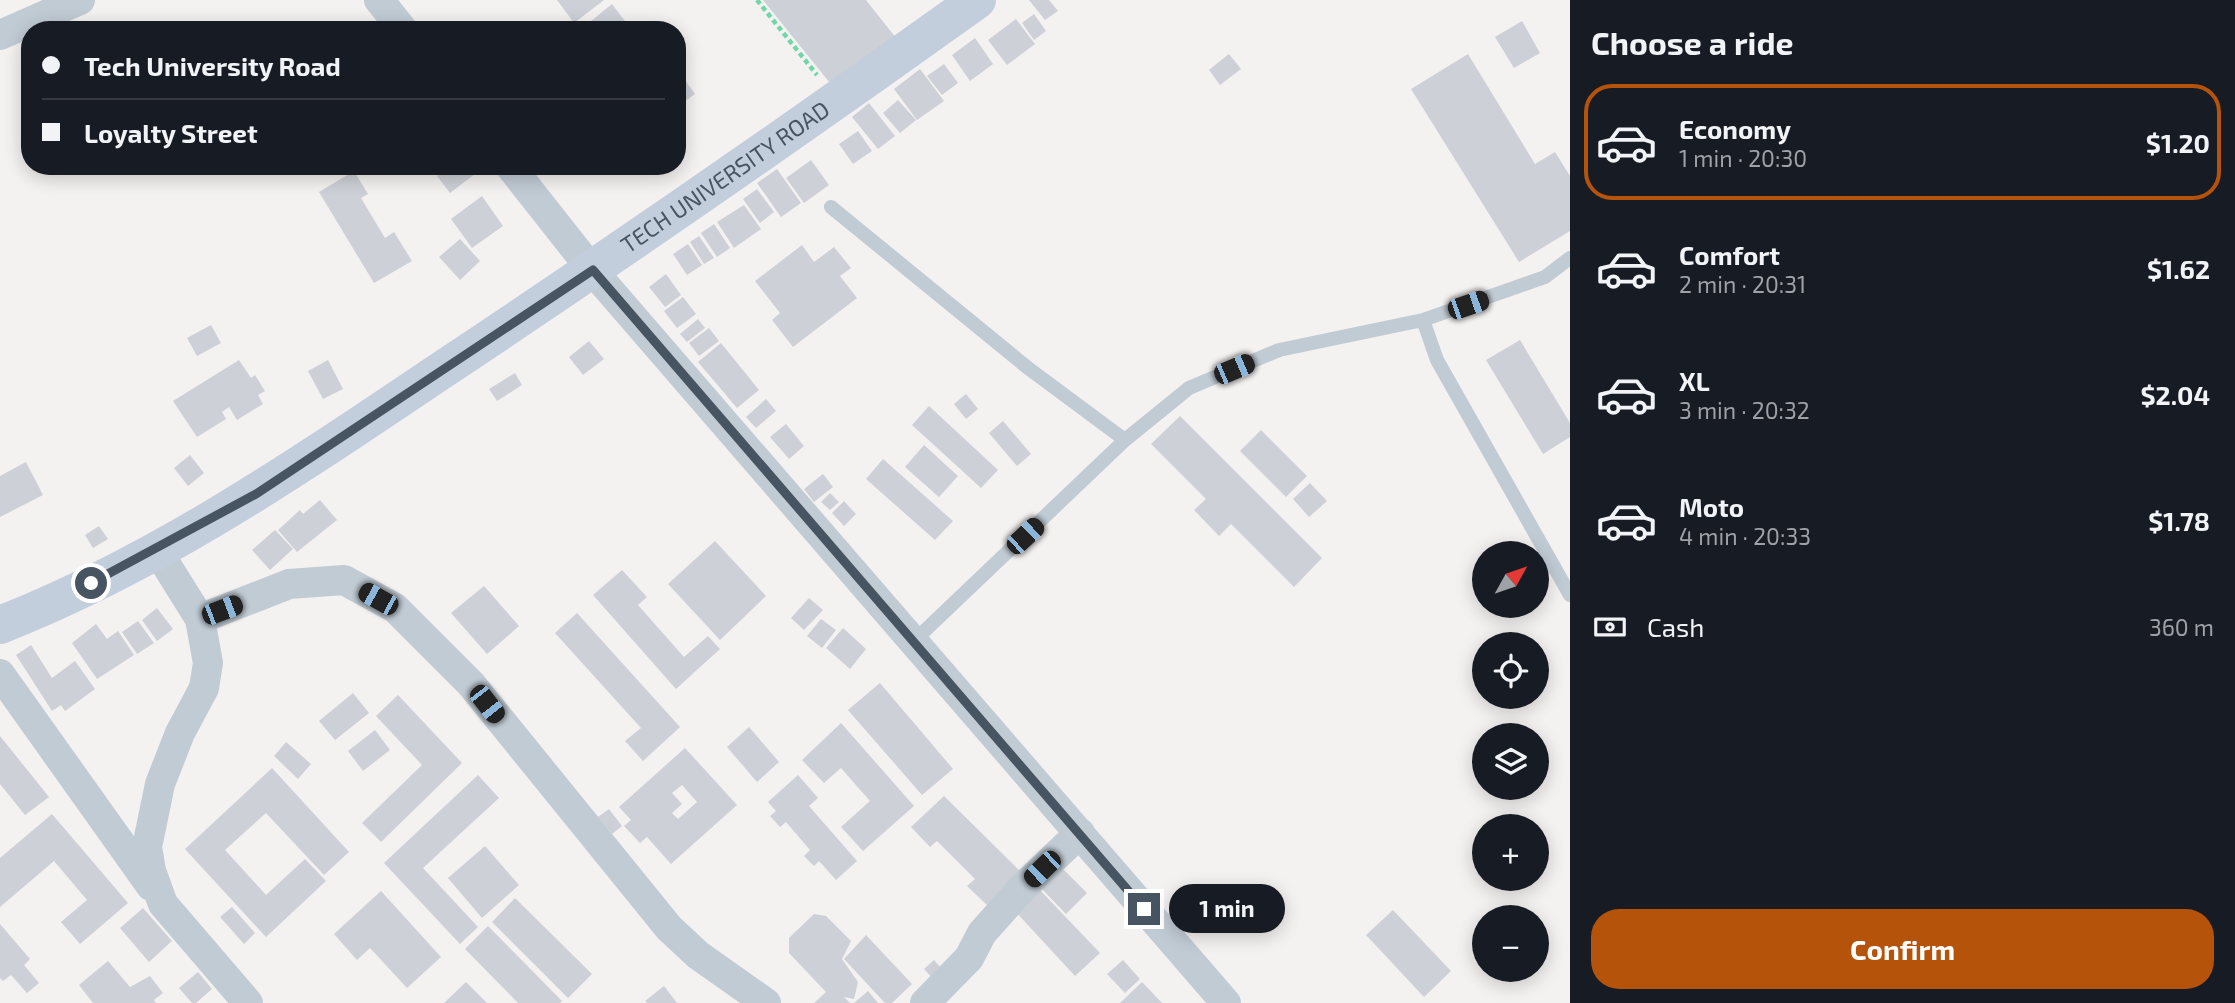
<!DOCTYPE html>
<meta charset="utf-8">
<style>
body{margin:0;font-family:"Exo 2",sans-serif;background:#242831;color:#f1f3f6;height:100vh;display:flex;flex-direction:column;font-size:26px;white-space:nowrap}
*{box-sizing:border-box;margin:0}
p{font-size:23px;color:#9ea1a6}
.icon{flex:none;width:38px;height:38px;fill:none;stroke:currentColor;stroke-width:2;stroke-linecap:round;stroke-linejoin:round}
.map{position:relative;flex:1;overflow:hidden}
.drawer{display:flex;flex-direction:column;background:#171b24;width:665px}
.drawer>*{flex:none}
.guide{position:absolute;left:21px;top:21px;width:665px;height:154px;border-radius:28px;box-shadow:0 4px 18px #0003;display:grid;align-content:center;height:154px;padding:0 21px;background:#171b24}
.needle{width:46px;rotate:50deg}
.controls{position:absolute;left:1472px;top:541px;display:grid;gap:14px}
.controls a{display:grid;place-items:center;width:77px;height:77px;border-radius:50%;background:#171b24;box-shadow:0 4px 18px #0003;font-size:35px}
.end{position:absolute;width:32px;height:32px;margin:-16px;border:9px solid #475461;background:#fff;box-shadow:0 0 0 4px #fff}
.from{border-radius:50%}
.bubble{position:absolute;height:49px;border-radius:24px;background:#171b24;box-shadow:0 4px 18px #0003;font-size:23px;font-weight:700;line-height:49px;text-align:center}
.car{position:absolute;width:21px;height:42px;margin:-21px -10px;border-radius:9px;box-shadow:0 0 5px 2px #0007;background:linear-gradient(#222 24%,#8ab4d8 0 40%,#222 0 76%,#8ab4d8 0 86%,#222 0)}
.guide b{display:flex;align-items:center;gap:24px;height:66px;font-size:26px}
.guide b+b{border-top:2px solid #363941}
.guide i{width:18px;height:18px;background:#f1f3f6}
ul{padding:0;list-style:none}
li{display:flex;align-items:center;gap:21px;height:116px;margin:0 14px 10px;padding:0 7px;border:4px solid transparent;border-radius:28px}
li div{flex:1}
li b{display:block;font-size:26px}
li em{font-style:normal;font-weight:700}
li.current{border-color:#b45309}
li>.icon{width:63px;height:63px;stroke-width:1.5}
h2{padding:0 21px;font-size:32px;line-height:84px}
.pay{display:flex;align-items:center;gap:18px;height:77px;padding:0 21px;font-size:26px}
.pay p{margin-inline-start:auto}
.cta{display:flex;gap:14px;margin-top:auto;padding:14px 21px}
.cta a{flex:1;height:80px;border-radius:28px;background:#b45309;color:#fff;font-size:28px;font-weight:700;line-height:80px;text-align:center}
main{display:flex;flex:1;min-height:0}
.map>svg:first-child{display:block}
</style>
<main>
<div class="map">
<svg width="1570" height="1003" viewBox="0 0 1570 1003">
<rect width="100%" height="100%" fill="#f4f1f1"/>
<path fill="#cdd0d6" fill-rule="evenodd" d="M557 0H604L574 23Z
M763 0H866L896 38 834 88Z
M1029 0H1049L1058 11 1045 20Z
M612 4 631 29 640 22 646 30H580Z
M1034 14 1046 31 1034 40 1022 23Z
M1016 19 1035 44 1007 65 988 40Z
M1522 21 1540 53 1514 68 1495 37Z
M975 38 993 64 970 81 952 55Z
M1229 54 1241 69 1220 85 1209 70Z
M1468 54 1535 164 1555 152 1570 176V231L1519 262 1411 89Z
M944 64 958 83 942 95 927 76Z
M677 69 695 94 677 107Z
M920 69 944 101 917 120 894 89Z
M898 100 916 120 900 133 883 113Z
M869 103 895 136 878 149 852 117Z
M858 131 872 151 853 164 839 144Z
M811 160 829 185 804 203 786 178Z
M450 166H469L475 174 450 193 437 176Z
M777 169 801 203 781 217 757 183Z
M354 171 368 194 361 198 385 238 394 232 412 261 374 283 319 192Z
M757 189 774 212 760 223 743 199Z
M482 196 503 226 472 248 451 219Z
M744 205 761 229 734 248 717 222Z
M714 224 730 248 717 257 701 233Z
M699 236 714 258 704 264 690 242Z
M460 239 480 261 460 280 439 257Z
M688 244 702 265 687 275 673 254Z
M802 245 814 262 834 247 851 268 840 276 857 298 793 347 772 320 780 313 755 281Z
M666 274 681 295 665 307 649 287Z
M683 297 696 314 677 328 664 311Z
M698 319 705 328 687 342 680 334Z
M211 325 221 343 197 356 187 338Z
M709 328 719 341 699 356 689 343Z
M1520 340 1570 423V437L1543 454 1486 360Z
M589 341 604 359 583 375 569 357Z
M721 343 759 390 737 408 698 362Z
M239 360 251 378 255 375 265 391 258 395 263 404 237 420 229 407 222 412 226 419 197 437 173 401Z
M328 360 343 389 323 399 308 371Z
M515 373 522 385 497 401 489 389Z
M966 394 978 409 966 419 954 404Z
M766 399 776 411 756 428 746 417Z
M929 406 998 470 981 488 912 425Z
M1180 416 1322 558 1294 587 1231 524 1219 536 1194 510 1206 499 1151 444Z
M1003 421 1031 454 1017 466 989 433Z
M786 424 804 446 789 459 770 437Z
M1261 430 1307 476 1286 497 1240 451Z
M924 445 958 476 939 497 905 467Z
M190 455 204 473 188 486 174 468Z
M883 459 953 521 935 540 866 479Z
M26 462 43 495 0 517V476Z
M823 474 833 487 814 502 804 489Z
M1310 483 1327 501 1309 517 1293 499Z
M830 493 839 502 830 510 821 502Z
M320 500 337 520 297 552 278 530 300 510 303 514Z
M844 501 856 514 844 526 832 513Z
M99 526 108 539 93 548 85 535Z
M275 530 293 549 270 570 252 550Z
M715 541 766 596 720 640 668 584Z
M622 570 647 597 638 605 684 657 708 636 720 649 676 689 593 595Z
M484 586 519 626 487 654 451 613Z
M809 598 823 610 804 630 791 618Z
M157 608 173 629 157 641 142 620Z
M577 613 680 727 643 761 625 741 641 728 555 633Z
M821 619 836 630 822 648 807 636Z
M138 621 154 643 137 654 122 632Z
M96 624 107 639 118 631 134 655 97 679 72 643Z
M843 628 866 649 850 669 826 648Z
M31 645 52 678 75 661 95 689 65 711 61 705 52 711 16 655Z
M880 683 953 769 922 795 848 710Z
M353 693 369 713 335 740 319 721Z
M398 695 462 763 381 842 362 823 422 765 376 716Z
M841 723 914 806 863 851 841 827 870 801 841 768 824 783 802 760Z
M749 727 779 762 757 782 727 747Z
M375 730 390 750 363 771 348 751Z
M0 736 49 797 25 815 0 784Z
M286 742 311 764 298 779 274 756Z
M685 748 737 805 671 864 647 837 640 843 624 826 631 820 619 807ZM682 785 697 802 678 819 672 813 682 804 672 793Z
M272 768 349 852 324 875 266 813 225 850 266 895 305 859 326 881 266 937 185 849Z
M478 775 499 798 423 868 478 927 460 944 384 863Z
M798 775 818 798 809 806 857 861 836 880 819 861 814 866 804 856 810 850 786 822 780 827 770 816 776 811 768 802Z
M944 796 1021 872 988 906 967 886 975 879 937 841 930 847 911 827Z
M609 809 622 826 612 834 598 817Z
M52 814 128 903 80 944 61 922 87 900 54 861 0 907V858Z
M485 846 519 885 482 918 448 878Z
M1060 866 1087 893 1066 914 1039 886Z
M1038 888 1100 953 1075 976 1014 910Z
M381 891 441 957 407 988 370 948 357 960 334 934Z
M515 898 592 974 568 998 492 922Z
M232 907 255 933 244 944 220 917Z
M143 908 172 941 149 962 120 928Z
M1393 910 1451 971 1424 997 1366 935Z
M814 914 826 916 851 941 842 959 858 982 854 999 844 997 850 1003H814L826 992 789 953V938Z
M0 924 30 959 24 965 39 983 27 993 11 975 3 981 0 978Z
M488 926 562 1001 560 1003H518L465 949Z
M866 935 912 984 892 1003H885L844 959Z
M934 960 944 971 934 980 924 969Z
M1123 960 1140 979 1125 993 1107 974Z
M108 961 130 987 150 976 163 993 154 1000 156 1003H93L79 985Z
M198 972 212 989 196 1003H192L179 988Z
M466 982 487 1003H444Z
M1142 982 1162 1003H1120Z
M664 986 677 1003H647L645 1001Z
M868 991 878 1003H854Z"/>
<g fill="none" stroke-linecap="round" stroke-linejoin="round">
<path stroke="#70d7a6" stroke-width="4.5" stroke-dasharray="5 3.5" stroke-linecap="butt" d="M757 0 817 75"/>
<path stroke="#c1cbd4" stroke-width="14" d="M831 207 1028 368 1125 440
M1423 320 1437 360 1570 595
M915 640 1125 440 1189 388 1279 350 1423 320 1545 277 1570 258"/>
<path stroke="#c1cbd4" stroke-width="30" d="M379 0 403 30
M0 35 80 0
M510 166 592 270 1226 1003
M157 550 200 619 208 663 204 688 180 733 160 784 147 847 151 871 163 904 248 1003
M200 619 289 584 344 580 395 608 471 684 669 928 698 955 766 1003
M0 674 151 886
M925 1003 969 958 982 933 1023 887 1080 833"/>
<path stroke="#c2cedc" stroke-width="38" id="s1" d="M0 625C158 563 299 466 439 372 621 251 800 127 977 0"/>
</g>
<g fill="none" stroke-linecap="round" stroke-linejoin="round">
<path stroke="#475461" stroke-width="9" d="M91 583 256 494 593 270 1144 909"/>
</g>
<g text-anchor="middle" stroke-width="5" stroke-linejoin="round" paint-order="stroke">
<g font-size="23" fill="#475461" stroke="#fff">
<text dy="8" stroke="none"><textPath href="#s1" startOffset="854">TECH UNIVERSITY ROAD</textPath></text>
</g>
</g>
</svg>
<div class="controls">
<a><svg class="needle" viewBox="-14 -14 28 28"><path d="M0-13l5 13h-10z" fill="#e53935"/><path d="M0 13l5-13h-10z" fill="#9ea1a6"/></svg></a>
<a><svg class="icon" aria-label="locate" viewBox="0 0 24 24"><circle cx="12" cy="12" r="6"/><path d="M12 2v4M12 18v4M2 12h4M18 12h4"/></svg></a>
<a><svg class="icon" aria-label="layers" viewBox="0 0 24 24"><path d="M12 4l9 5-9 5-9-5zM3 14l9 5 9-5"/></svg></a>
<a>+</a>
<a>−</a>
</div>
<i class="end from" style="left:91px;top:583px"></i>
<i class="end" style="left:1144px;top:909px"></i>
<div class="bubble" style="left:1169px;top:884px;width:116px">1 min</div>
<i class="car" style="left:1468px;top:305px;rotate:71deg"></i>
<i class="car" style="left:1234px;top:369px;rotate:67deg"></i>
<i class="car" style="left:1025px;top:536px;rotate:47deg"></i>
<i class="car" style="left:378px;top:599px;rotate:299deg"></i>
<i class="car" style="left:222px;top:610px;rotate:69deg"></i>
<i class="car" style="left:487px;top:704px;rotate:142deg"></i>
<i class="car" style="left:1042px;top:869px;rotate:226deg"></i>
<div class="guide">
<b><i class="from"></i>Tech University Road</b>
<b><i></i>Loyalty Street</b>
</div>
</div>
<section class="drawer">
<h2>Choose a ride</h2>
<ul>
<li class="current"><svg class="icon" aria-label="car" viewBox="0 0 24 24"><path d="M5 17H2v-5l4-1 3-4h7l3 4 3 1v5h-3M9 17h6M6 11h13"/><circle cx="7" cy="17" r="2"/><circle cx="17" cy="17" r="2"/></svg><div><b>Economy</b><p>1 min · 20:30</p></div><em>$1.20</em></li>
<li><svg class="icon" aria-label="car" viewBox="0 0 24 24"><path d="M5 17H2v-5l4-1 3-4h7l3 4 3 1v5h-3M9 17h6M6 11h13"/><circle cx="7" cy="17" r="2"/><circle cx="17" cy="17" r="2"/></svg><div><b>Comfort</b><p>2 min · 20:31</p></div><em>$1.62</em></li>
<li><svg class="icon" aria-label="car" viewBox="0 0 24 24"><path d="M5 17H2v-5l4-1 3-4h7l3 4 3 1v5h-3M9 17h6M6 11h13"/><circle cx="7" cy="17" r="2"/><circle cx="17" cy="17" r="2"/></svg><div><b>XL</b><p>3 min · 20:32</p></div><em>$2.04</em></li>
<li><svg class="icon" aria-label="car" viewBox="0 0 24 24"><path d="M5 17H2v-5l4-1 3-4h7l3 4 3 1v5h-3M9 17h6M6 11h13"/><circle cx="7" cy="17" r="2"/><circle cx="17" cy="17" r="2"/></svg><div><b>Moto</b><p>4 min · 20:33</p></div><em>$1.78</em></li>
</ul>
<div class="pay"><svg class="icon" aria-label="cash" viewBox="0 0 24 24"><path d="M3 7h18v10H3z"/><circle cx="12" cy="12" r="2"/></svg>Cash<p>360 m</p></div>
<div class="cta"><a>Confirm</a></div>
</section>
</main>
